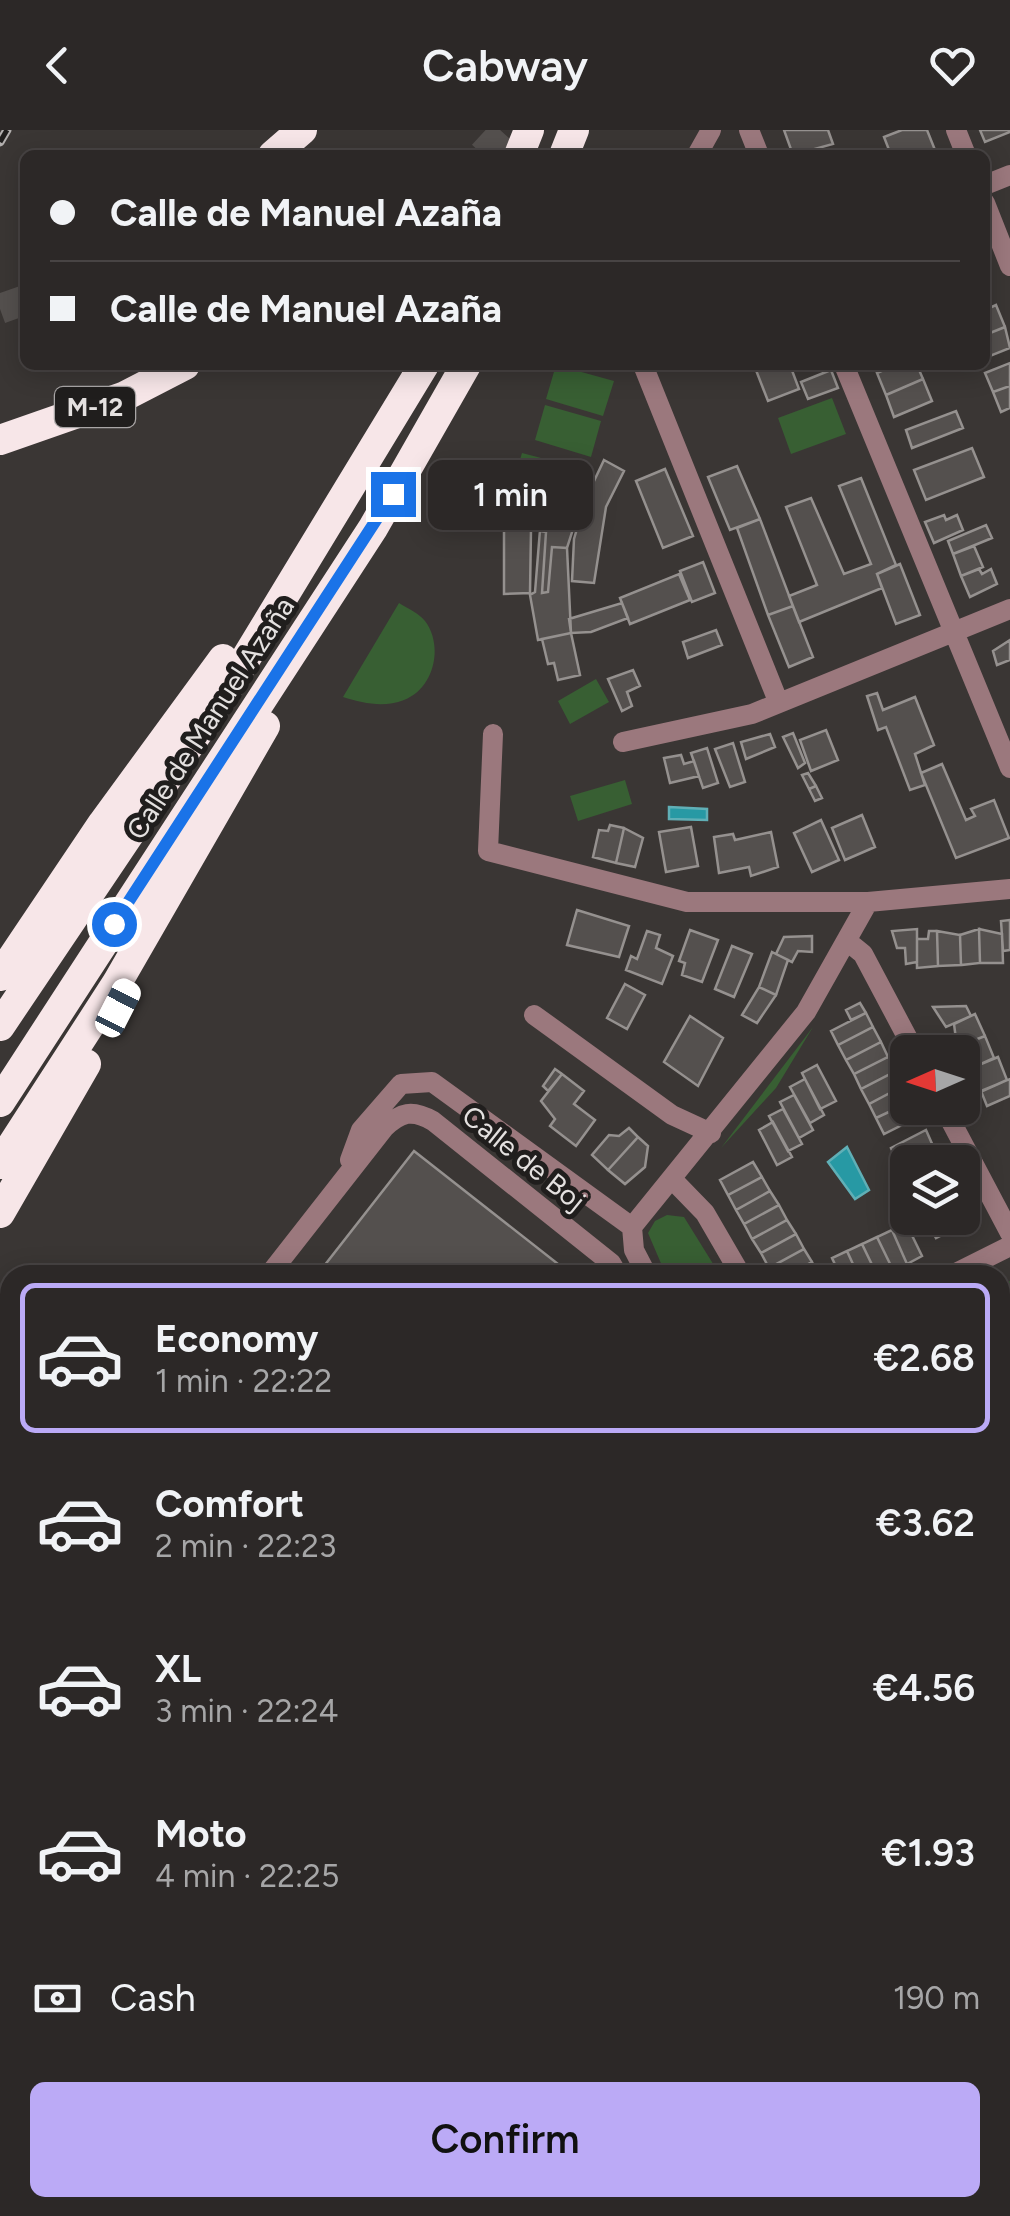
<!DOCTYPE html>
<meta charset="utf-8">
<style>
body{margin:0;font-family:Figtree,sans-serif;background:#383433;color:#f1f3f6;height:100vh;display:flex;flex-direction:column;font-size:38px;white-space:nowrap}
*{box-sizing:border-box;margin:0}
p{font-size:32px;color:#a6a6a7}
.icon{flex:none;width:55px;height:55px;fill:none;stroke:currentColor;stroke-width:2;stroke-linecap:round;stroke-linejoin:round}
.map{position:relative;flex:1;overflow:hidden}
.panel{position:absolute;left:0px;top:1135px;width:1010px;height:952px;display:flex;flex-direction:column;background:#2c2827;border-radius:30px 30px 0 0;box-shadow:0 5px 25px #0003,0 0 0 2px #484444}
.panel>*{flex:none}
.guide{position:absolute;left:20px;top:20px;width:970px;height:220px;border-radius:15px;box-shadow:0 5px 25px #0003,0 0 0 2px #484444;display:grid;align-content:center;height:220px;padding:0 30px;background:#2c2827}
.needle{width:65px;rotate:267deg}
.controls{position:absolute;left:890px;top:905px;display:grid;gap:20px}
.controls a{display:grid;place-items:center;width:90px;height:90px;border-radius:15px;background:#2c2827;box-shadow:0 5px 25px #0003,0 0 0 2px #484444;font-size:50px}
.end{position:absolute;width:45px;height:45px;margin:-22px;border:12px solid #1a73e8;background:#fff;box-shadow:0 0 0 5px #fff}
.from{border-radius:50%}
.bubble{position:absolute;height:70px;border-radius:15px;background:#2c2827;box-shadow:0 5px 25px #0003,0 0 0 2px #484444;font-size:32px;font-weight:600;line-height:70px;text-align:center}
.car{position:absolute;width:30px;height:60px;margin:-30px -15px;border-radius:12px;box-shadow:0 0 8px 2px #0007;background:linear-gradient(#fff 24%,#345 0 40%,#fff 0 76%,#345 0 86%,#fff 0)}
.guide b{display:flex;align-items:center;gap:35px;height:95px;font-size:38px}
.guide b+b{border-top:2px solid #484444}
.guide i{width:25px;height:25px;background:#f1f3f6}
ul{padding:18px 0 0;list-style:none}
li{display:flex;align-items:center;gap:30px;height:150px;margin:0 20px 15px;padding:0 10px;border:5px solid transparent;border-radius:15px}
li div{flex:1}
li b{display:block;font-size:38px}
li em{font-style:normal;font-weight:600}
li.current{border-color:#bbaaf6}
li>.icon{width:90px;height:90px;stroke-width:1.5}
.pay{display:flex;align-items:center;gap:25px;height:110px;padding:0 30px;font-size:38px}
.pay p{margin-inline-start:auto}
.button{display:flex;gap:20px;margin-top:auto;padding:20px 30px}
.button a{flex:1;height:115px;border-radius:15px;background:#bbaaf6;color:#111;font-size:40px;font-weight:600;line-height:115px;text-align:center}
header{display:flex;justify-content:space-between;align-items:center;height:130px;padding:0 30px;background:#2c2827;font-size:45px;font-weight:600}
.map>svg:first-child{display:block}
</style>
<header><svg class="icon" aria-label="back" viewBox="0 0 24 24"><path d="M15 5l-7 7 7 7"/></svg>Cabway<svg class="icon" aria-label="heart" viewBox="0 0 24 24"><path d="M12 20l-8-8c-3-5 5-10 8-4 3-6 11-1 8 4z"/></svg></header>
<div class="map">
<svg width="1010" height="2086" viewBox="0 0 1010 2086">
<rect width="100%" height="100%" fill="#3a3634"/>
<path fill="#385f33" d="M556 235 614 251 603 286 546 269Z
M832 268 846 304 791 324 778 288Z
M545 275 601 291 591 327 535 310Z
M522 323 545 329 529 387 505 379Z
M399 473C407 478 420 484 425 491 444 516 434 559 404 570 383 578 363 573 343 567Z
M596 549 609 572 570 594 558 571Z
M625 650 632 674 578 691 570 666Z
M813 897 776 958 721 1018Z
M667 1085 684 1087 720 1145H666L648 1103 655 1091Z
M1010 1151V1579L1000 1561V1156Z
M0 1835 10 1841V2078H302L308 2086H0Z"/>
<path fill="#2799a4" stroke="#60afb6" stroke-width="2.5" d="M669 677 707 679V690L669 689Z
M847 1017 869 1060 855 1069 828 1032Z"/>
<path fill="#54504e" stroke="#95918f" stroke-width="2.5" d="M784 0H828L833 14 793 25Z
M902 0H927L937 25H891L884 7Z
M980 0H1010V2L985 12Z
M996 175 1005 197 985 205V180Z
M1005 197 1010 218 985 228V205Z
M1010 233V256L993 262 985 243Z
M754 235H790L799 259 768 271Z
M895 235H917L923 249 886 265 877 243Z
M831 240 838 258 808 269 801 252Z
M923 249 932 271 894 287 886 265Z
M1010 256V278L1001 282 993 262Z
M956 281 963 298 912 318 906 300Z
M972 318 984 347 926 370 914 340Z
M604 330 624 341 606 377 594 453 572 451 574 409 586 368Z
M548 334 589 349 567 418 552 417 548 462 542 463 546 402 528 399Z
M737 336 760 389 730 400 708 347Z
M665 339 693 406 663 418 636 351Z
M861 348 896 435 877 444 882 458 799 492 789 466 817 455 786 377 811 368 844 444 871 434 839 356Z
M944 385 946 390 957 385 963 400 934 413 925 392Z
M760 389 793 476 768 485 737 398Z
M986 395 992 408 953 424 948 411Z
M531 399 530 463 504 464V400Z
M540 400 546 402 542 463 548 462 552 417 567 418 571 503 538 510 530 465 535 462Z
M974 416 983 437 961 446 953 424Z
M703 432 715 463 692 472 680 441Z
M900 434 920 485 896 494 877 444Z
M979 439 982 444 991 439 997 454 970 467 961 446Z
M679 444 690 470 630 494 620 468Z
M622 473 628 488 591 502 571 503 569 489Z
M793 476 813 527 789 537 768 485Z
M716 500 722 515 688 528 683 512Z
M571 503 580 545 558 550 554 533 548 534 542 509Z
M1010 510V530L997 535 993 521Z
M633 540 640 556 627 562 632 576 622 581 608 549Z
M877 563 883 580 915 567 934 615 915 624 925 655 910 660 886 597 878 600 867 566Z
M826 600 838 630 811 641 800 610Z
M793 603 805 633 798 638 783 607Z
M770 604 775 617 746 629 741 612Z
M733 613 745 652 730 657 715 619Z
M707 618 718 653 703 658 691 623Z
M681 625 684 634 694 631 699 646 670 653 664 628Z
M942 634 966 690 975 686 971 679 994 670 1009 708 956 728 921 643Z
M808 643 816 656 809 659 802 645Z
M816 656 822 668 815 671 809 659Z
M862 685 875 717 845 730 832 698Z
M821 690 839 730 812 742 794 703Z
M610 695 624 698 616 733 593 727 599 700 608 701Z
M691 697 698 736 666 742 659 702Z
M624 698 643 708 635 737 616 733Z
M771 702 778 737 751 746 749 737 719 743 714 707 733 704 735 710Z
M577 780 629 796 619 827 567 815Z
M1010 790V820L1003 821 1001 791Z
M917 799V832L906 834 905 818H897L892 801Z
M979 799 980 833 961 835 960 805Z
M979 799 1002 804 1003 833H980Z
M690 800 718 810 702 852 682 845 685 833 679 831Z
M647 801 660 805 656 818 673 826 662 854 626 840 631 826 637 829Z
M929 801H937L938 836 917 838V809H928Z
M937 801 960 805 961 835 938 836Z
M812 806V822L798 821 792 832 776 824 784 807Z
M732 816 752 824 734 867 715 859Z
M772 822 788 830 776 865 759 857Z
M625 854 645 865 627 899 607 888Z
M759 857 776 865 757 893 742 885Z
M860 873 866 883 851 890 846 880Z
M966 876 971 886 946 897 933 877Z
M866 883 873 897 838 915 831 901Z
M975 884 985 906 957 917 954 894Z
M690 886 723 908 698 956 664 932Z
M873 897 881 912 846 930 838 915Z
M985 906 994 928 970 939 957 917Z
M881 912 888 927 854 944 846 930Z
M888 927 896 941 861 959 854 944Z
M998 927 1007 950 978 963 973 952 979 949 974 937Z
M817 935 836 971 820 979 802 943Z
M555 939 562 944 548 961 543 956Z
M896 941 903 956 869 974 861 959Z
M562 944 584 961 574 974 595 990 576 1016 550 996 555 989 541 971Z
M805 949 824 985 810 993 790 957Z
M1010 949V966L987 976 981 961Z
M903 956 908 973 876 988 869 974Z
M794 965 813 1000 799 1008 780 972Z
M908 973 920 986 884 1004 876 988Z
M783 979 802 1014 788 1021 769 986Z
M773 992 792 1027 777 1035 759 1000Z
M629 998 638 1007 608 1040 592 1025 609 1005 619 1006Z
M926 1000 933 1016 898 1033 891 1018Z
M638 1007 648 1016 645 1037 625 1054 608 1040Z
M933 1016 942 1030 908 1032 906 1048 898 1033Z
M414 1021 572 1145H317Z
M753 1032 762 1047 728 1065 720 1050Z
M762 1047 770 1061 736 1080 728 1065Z
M770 1061 779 1075 744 1094 736 1080Z
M964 1074 972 1090 936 1108 928 1093 939 1088H962Z
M779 1075 787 1090 752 1109 744 1094Z
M787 1090 796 1104 761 1123 752 1109Z
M906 1093 922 1126 907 1134 892 1100Z
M892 1100 907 1134 893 1140 877 1107Z
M796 1104 804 1119 769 1138 761 1123Z
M877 1107 893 1140 884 1145H877L862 1114Z
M862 1114 877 1145H858L847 1121Z
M804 1119 812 1132 788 1145H773L769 1138Z
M847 1121 858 1145H840L832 1128Z
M812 1132 818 1145H788Z
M1010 1361V1444L1009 1445 1000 1427V1367Z
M1010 1517V1579L1000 1561V1522Z
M0 1612 10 1618V1758L0 1752Z
M1000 1739 1010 1742V1812L1000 1797Z
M1010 1947V1991L1000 1996V1953Z
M736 2078H776L779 2082 787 2078 792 2086H741Z
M803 2078H855L840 2086H807Z
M932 2080 951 2085 952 2086H922Z"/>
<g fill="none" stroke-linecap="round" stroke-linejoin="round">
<path stroke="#54504e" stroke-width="30" stroke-dasharray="30 15" stroke-linecap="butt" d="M483 25 506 0
M0 179 25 170"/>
<path stroke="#9b787d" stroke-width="20" d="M749 0 759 25
M956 0 966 25
M697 25 711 0
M985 55 1010 45
M985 73 1010 136
M643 235 778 571
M844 235 1010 638
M493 604 488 721 687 772H868L1010 759
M623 612 752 584 1010 479
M847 811 863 824 915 922
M534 885 672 985 711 1003
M944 978 1010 1103
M350 1030 361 1000 401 954 432 952 632 1097
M672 1049 705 1083 741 1145
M632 1097 806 882 868 772
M632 1097 634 1120 647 1145
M269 1145 384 998C401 982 412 979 433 991L611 1133 618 1145
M952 1145 1010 1116
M1000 1597 1010 1615
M1000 1677 1010 1695
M0 1808 10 1814
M332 2078 338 2086
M984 2078 989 2086
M413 2086 426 2078"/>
<path stroke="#d39ca4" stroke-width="20" d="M0 1461 10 1466
M0 1534 10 1539
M615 2078 620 2086
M688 2078 693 2086"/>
<path stroke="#f7e6e8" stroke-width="30" d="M273 25 302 0
M519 25 529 0
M564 25 574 0
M0 310 123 267 185 235
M0 846 103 693 223 529
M0 896 229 556 424 235
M0 972 373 398 466 235
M0 1034 117 853 265 596
M0 1083 86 934
M0 1386 10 1387"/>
<defs>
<path id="rail" d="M0 12 7 0"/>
</defs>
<use href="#rail" stroke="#b2afae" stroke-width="9"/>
<use href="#rail" stroke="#201e1d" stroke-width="5" stroke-dasharray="15" stroke-linecap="butt"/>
</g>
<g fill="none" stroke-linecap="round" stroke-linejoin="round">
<path stroke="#1a73e8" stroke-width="12" d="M114 794 393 364"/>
</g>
<g text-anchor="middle" stroke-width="10" stroke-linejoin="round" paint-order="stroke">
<rect fill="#201e1d" stroke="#a9a6a6" stroke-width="2.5" x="55" y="257" width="80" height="40" rx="8"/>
<g font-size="25" font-weight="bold" fill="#e4e1e0">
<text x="95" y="286">M-12</text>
</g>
<g font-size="28" fill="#e4e1e0" stroke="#201e1d">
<text transform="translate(210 588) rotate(-57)" y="10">Calle de Manuel Azaña</text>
<text transform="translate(524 1028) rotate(39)" y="10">Calle de Boj</text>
</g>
</g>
</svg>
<div class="controls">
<a><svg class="needle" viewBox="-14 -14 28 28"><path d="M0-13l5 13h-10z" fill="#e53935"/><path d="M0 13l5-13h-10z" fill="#a6a6a7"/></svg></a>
<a><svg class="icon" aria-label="layers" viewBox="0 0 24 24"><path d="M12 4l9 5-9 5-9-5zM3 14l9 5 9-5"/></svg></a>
</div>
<i class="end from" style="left:114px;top:794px"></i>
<i class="end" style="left:393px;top:364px"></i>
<div class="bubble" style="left:428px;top:330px;width:165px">1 min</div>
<i class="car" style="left:118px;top:878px;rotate:27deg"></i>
<div class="guide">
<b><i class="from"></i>Calle de Manuel Azaña</b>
<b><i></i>Calle de Manuel Azaña</b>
</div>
<section class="panel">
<ul>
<li class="current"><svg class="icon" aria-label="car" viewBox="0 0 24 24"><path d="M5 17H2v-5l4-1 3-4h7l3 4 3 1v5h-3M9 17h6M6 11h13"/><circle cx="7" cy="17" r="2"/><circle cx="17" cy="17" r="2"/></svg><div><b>Economy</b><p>1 min · 22:22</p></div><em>€2.68</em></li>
<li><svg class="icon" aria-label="car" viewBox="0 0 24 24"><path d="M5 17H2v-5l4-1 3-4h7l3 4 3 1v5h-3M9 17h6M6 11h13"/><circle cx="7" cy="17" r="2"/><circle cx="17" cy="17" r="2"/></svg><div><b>Comfort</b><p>2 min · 22:23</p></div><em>€3.62</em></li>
<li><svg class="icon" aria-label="car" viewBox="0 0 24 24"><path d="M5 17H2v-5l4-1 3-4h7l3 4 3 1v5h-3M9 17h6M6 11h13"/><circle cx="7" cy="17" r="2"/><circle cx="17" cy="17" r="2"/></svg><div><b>XL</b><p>3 min · 22:24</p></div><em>€4.56</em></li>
<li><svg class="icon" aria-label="car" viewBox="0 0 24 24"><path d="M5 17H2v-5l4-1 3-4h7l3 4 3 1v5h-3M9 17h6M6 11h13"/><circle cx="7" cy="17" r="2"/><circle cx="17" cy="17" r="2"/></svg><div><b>Moto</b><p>4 min · 22:25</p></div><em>€1.93</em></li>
</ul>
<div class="pay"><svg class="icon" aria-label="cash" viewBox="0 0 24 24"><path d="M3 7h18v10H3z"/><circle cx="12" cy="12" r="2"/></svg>Cash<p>190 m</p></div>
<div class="button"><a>Confirm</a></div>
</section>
</div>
